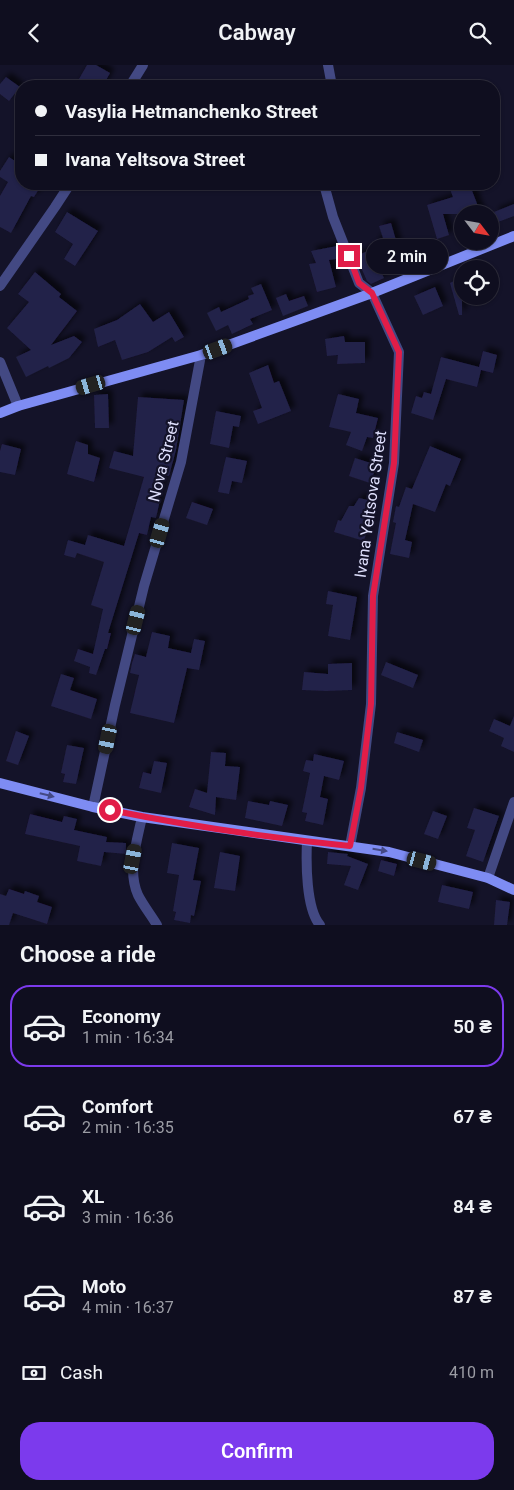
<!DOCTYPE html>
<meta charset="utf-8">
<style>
body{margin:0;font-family:Roboto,sans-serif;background:#181728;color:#f1f3f6;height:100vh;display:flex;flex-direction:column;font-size:19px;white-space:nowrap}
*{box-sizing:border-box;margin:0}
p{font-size:16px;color:#9b9ca4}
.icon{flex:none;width:28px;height:28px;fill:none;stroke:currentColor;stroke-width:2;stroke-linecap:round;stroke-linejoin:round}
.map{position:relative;height:860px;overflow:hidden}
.drawer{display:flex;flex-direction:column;background:#0f0e1f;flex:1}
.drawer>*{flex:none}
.banner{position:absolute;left:15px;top:15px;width:485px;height:110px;border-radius:20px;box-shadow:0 1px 4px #0004,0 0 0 1px #2f2e3d;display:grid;align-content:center;height:110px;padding:0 20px;background:#0f0e1f}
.needle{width:32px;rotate:121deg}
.fabs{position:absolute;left:454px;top:140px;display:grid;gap:10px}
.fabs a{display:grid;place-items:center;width:45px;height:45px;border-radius:50%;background:#0f0e1f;box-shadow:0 1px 4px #0004,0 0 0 1px #2f2e3d;font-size:25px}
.end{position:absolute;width:22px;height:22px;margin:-11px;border:6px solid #e11d48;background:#fff;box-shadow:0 0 0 2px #fff}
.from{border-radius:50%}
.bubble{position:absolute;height:35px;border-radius:18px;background:#0f0e1f;box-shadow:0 1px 4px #0004,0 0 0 1px #2f2e3d;font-size:16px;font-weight:600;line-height:35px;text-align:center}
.car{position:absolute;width:15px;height:30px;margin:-15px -8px;border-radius:6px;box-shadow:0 0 4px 1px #0007;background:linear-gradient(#222 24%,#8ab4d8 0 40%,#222 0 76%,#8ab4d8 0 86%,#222 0)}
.banner b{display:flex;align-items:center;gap:18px;height:48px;font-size:19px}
.banner b+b{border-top:1px solid #2f2e3d}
.banner i{width:12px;height:12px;background:#f1f3f6}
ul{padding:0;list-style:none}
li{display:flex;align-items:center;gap:15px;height:82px;margin:0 10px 8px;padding:0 10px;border:2px solid transparent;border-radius:20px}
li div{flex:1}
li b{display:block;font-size:19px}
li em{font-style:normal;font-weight:600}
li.active{border-color:#7c3aed}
li>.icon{width:45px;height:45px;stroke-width:1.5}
h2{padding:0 20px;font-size:22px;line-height:60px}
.pay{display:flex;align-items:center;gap:12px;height:55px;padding:0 20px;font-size:19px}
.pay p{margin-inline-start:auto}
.action{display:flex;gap:10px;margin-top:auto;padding:10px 20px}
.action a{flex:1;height:58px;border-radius:20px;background:#7c3aed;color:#fff;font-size:20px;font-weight:600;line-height:58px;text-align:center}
header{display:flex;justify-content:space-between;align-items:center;height:65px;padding:0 20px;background:#0f0e1f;font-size:22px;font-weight:600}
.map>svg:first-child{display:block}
</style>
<header><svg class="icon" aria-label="back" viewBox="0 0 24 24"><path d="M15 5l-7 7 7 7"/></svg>Cabway<svg class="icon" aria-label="search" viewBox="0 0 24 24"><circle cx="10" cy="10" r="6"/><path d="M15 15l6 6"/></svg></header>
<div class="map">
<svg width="514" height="860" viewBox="0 0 514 860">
<defs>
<filter id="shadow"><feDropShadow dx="4.5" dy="-4.5" stdDeviation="2.5" flood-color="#0009"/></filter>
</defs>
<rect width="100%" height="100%" fill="#141329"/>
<path fill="#232148" filter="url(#shadow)" d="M87 0H96L110 8 103 21H75Z
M6 12 20 22 9 36 0 29V19Z
M9 92 21 100V119H42L34 132 31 131 11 168 0 162V131L8 117 0 112V106Z
M448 119H462L464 126 471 123 481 149H443L449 170 437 174 427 140 453 132Z
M514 139V151L498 157 494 147Z
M67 147 98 166 75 201 64 194 73 179 55 167Z
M391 158 402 196 379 202 384 213 371 219 367 216 356 191 377 182 375 175 383 173 379 161Z
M337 181 342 193 329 195 336 222 317 227 309 199 316 198 311 186Z
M417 184 423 196 411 201 406 189Z
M35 207 61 229 59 232 77 246 51 280 74 271 82 277 69 293 49 303 48 301 26 312 16 292 31 285 7 263 29 237 18 229Z
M462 212V250H459L450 218Z
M261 219 272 245 250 254 253 259 232 269 228 260 216 266 207 248 219 242 221 247 249 234 248 231 254 229 251 223Z
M435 222 443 241 423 250 414 231Z
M286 229 289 236 304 231 308 241 283 251 276 233Z
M140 239 153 257 169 247 184 272 175 277 172 272 148 287 122 295 115 275 98 282 94 264 117 255Z
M344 271 345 277H365V298L337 299 338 290 327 291 325 274Z
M483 286 497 290 493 308 481 305 477 322 446 314 433 355 411 348 416 331 422 333 424 327 431 329 441 292 479 302Z
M268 300 274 318 279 316 291 346 258 359 253 346 262 343 249 308Z
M108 329 109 363H95L94 330Z
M338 329 359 334 356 348 378 353 373 373 367 372 362 386 346 380 351 367 329 362Z
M138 332 184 335 176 385 169 411 164 410 157 435H160L156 453 151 452 147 470 139 468 108 568H111L107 584H105L96 610 89 608 90 602 74 596 78 584 93 589 103 544 91 540 104 497 77 488 75 493 64 490 68 475 85 480 88 470 124 481 144 412 109 403 114 386 133 391Z
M216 346 241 351 239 362 233 361 229 383 210 379Z
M76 376 88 380V389L100 393 94 417 67 409Z
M2 379 21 384 15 410 0 407V386Z
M430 381 461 394 450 421 446 419 435 447 413 439 405 475 412 477 409 493 390 489 396 458 393 457 396 441 399 442 406 422 412 424Z
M226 392 247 396 242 418 232 416 229 429 218 427Z
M355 393 377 400 370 418 349 411Z
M359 433 372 436 369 457 364 476 334 467 338 455 341 456 349 441H354Z
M192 437 213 444 207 460 186 453Z
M328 526 357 532 350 575 328 571 333 540 326 539Z
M152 567 170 571 168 583 191 588 194 574 205 576 199 605 187 603 174 658 130 648 139 610 130 608 132 598 135 589 146 592Z
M386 597 418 610 413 623 381 610Z
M352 598V625L326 626 302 625 304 607 328 609V599Z
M61 609 74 613 70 625 97 634 91 654 51 641Z
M514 651V687L501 681 504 673 489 666 494 654 510 661Z
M16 666 29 671 18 700 6 696Z
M397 667 423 675 419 687 394 678Z
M67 680 84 683 76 719 63 717 65 709 61 708Z
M211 687 226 688 225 701 240 702 236 735 216 732 215 750 189 742 195 724 207 728Z
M314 689 344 696 339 715 324 711 320 732 328 734 323 760 305 756 307 748 302 747 310 708 303 706 306 695 313 696Z
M154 696 167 698 161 728 139 723 143 707 151 709Z
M248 736 269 740 270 736 288 740 282 761 245 753Z
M474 743 499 751 483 797 466 791 475 765 467 763Z
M433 746 447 751 438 774 424 769Z
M30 749 62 757 64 751 77 754 74 765 107 772 106 777 126 778V789L104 787 101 801 77 796 80 781 25 769Z
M172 778 199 783 193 815 201 816 194 851 191 850 190 858 174 855 176 847 173 846 179 810 167 808Z
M220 787 240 791 235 826 214 823Z
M328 787 348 789 347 791 368 799 358 825 344 820 351 801 327 799Z
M381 795 397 799 394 811 378 806Z
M442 820 473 827 469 844 438 837Z
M9 824 24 829 25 826 39 831 37 837 52 842 47 859 13 848 9 860H0V829L6 831Z
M496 835 510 837 507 860H494Z"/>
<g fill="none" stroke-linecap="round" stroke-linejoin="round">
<path stroke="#434983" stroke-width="10" d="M328 0 332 21
M130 21 143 0
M326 119 325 123 333 152 359 218 372 228 399 287 394 398 373 531 371 639 361 723 350 781
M0 221 55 142 70 119
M0 297 18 341
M93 742 115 640 144 521 181 397 201 290
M142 752C137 776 127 805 138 830 143 840 151 850 157 860
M307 776C306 798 306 844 320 860
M488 813 514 737"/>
<path stroke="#7e8cf3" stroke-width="10" d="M0 348 18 341 201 290 372 228 514 171
M0 718 93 742 142 752 389 787 488 813 514 825"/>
</g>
<defs><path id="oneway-solid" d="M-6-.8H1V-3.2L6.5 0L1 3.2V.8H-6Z" transform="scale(1.25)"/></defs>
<g fill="#444984">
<use href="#oneway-solid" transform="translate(47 730) rotate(14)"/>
<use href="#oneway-solid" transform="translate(380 785) rotate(9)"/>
</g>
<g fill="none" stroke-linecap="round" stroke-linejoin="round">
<path stroke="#e11d48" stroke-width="6" d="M110 745C189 761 270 773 350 781L361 723 371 639 373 531 394 398 399 287 372 228 359 218 349 191"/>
</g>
<g text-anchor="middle" stroke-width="4.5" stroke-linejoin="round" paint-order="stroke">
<g font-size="16" fill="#dedffc" stroke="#141329">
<text transform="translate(163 396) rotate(-76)" y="6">Nova Street</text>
<text transform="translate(370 439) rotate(-82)" y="6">Ivana Yeltsova Street</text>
</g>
</g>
</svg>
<div class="fabs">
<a><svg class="needle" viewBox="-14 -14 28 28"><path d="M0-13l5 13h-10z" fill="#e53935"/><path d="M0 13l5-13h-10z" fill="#9b9ca4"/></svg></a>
<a><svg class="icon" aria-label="locate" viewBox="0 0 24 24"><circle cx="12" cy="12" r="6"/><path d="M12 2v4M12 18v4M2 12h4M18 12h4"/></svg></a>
</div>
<i class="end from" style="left:110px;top:745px"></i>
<i class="end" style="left:349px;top:191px"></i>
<div class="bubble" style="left:366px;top:174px;width:82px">2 min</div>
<i class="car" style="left:218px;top:284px;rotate:70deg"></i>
<i class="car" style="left:91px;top:320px;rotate:254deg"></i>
<i class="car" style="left:160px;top:468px;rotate:16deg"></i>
<i class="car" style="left:136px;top:555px;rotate:14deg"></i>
<i class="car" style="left:108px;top:674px;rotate:192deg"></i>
<i class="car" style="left:133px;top:794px;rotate:11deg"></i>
<i class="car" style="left:422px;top:796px;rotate:105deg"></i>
<div class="banner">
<b><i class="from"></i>Vasylia Hetmanchenko Street</b>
<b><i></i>Ivana Yeltsova Street</b>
</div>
</div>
<section class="drawer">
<h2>Choose a ride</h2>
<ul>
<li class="active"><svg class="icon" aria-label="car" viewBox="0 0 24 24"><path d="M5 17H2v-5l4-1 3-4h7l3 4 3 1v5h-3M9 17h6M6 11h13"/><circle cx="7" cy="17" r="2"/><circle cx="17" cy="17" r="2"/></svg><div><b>Economy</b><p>1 min · 16:34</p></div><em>50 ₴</em></li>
<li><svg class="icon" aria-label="car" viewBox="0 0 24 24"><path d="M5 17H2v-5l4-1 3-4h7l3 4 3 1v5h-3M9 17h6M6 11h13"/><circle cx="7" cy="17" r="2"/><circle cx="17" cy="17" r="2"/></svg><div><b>Comfort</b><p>2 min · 16:35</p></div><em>67 ₴</em></li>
<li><svg class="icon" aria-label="car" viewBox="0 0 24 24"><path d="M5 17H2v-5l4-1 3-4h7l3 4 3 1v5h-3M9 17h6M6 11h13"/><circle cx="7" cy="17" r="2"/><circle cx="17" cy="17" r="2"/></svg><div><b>XL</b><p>3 min · 16:36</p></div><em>84 ₴</em></li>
<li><svg class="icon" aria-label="car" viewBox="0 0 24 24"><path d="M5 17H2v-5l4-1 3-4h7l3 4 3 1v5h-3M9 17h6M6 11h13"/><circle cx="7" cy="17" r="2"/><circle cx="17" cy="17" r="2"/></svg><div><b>Moto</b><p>4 min · 16:37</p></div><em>87 ₴</em></li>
</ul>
<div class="pay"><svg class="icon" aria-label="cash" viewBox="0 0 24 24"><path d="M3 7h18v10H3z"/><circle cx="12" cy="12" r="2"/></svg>Cash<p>410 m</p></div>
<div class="action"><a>Confirm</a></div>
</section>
